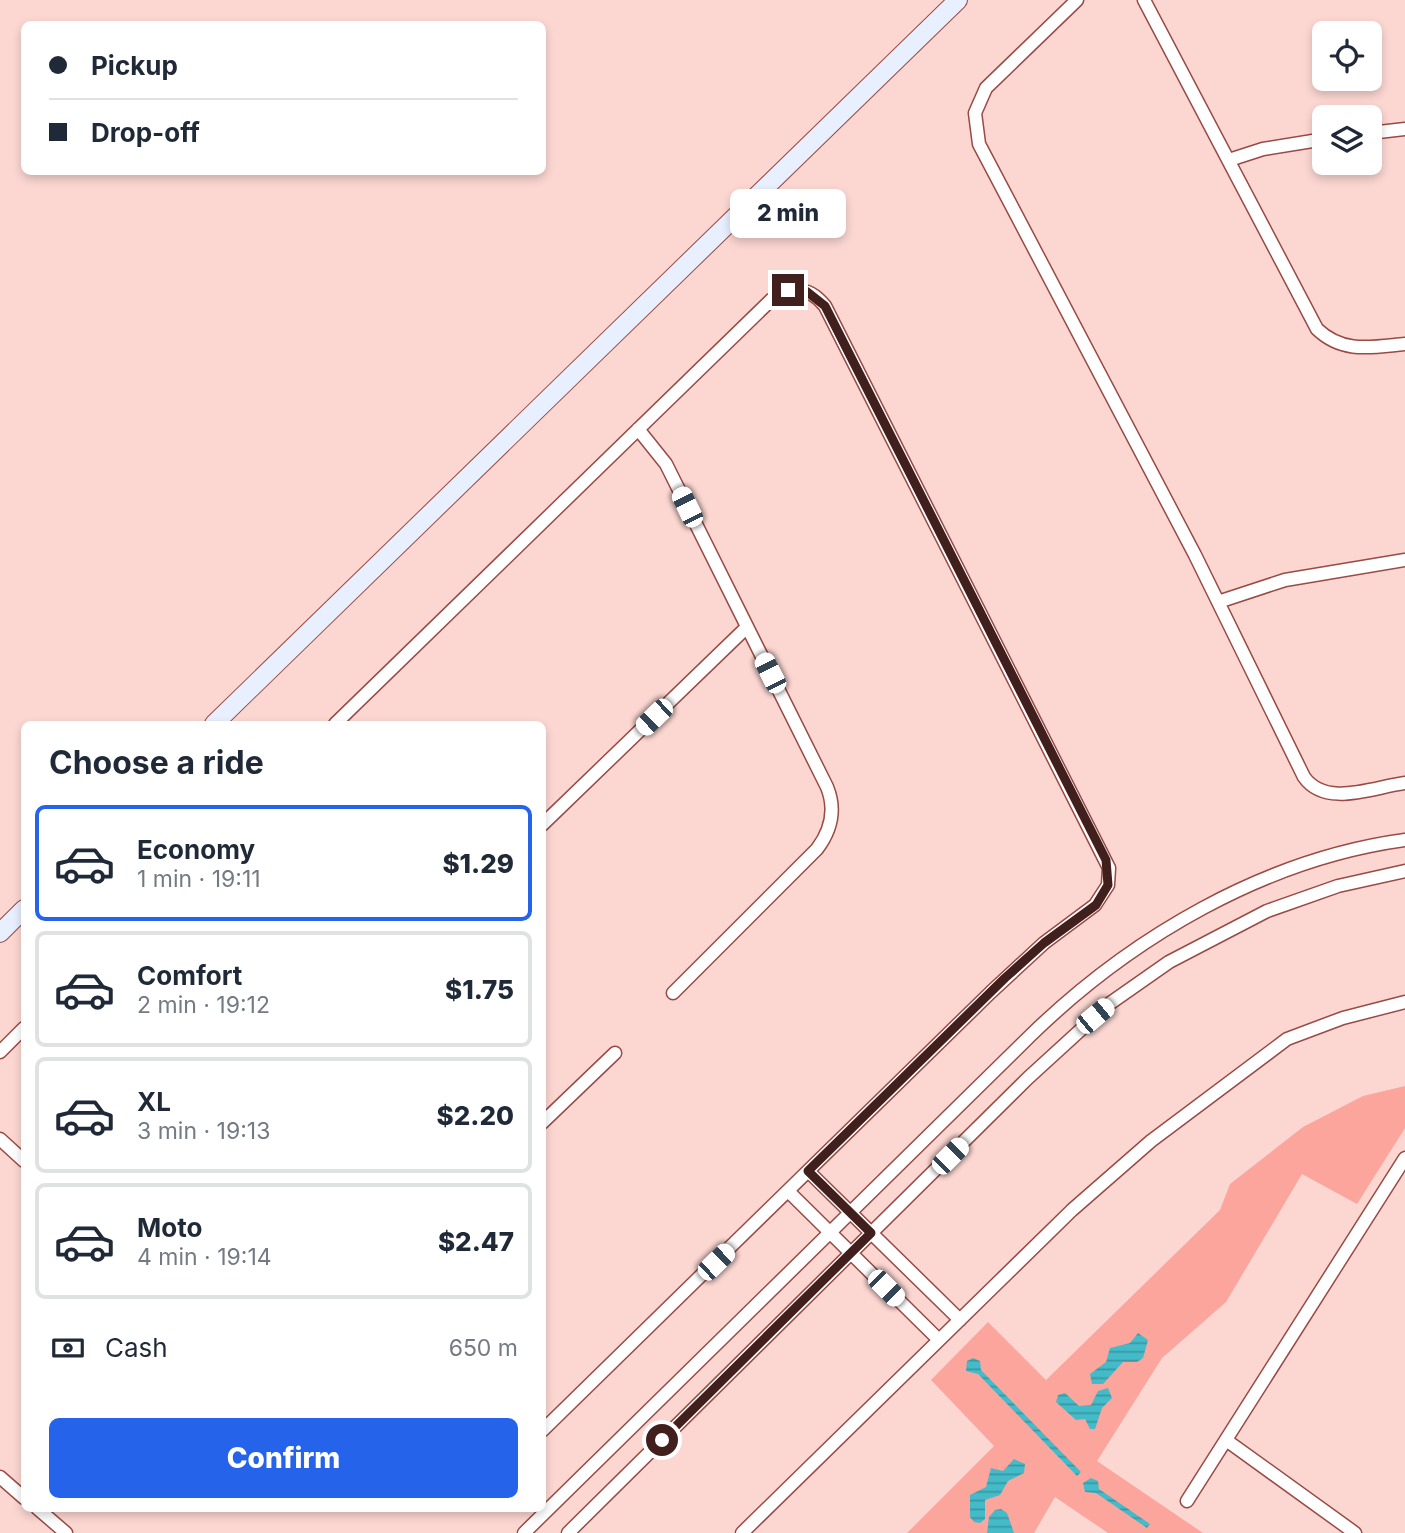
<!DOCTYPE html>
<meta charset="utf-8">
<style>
body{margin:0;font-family:Inter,sans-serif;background:#f6f6f7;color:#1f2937;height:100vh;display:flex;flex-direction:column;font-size:26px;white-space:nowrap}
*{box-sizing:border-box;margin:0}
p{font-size:23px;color:#747a83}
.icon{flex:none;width:38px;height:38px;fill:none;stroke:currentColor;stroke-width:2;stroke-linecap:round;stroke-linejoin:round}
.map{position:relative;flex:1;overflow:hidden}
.drawer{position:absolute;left:21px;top:721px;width:525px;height:791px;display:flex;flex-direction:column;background:#fff;border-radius:10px;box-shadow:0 4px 10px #0003}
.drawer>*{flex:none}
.hud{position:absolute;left:21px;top:21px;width:525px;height:154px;border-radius:10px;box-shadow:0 4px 10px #0003;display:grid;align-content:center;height:154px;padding:0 28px;background:#fff}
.buttons{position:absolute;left:1312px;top:21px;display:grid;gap:14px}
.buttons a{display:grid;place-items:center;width:70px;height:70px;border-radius:10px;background:#fff;box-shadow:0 4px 10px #0003;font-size:35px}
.end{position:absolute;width:32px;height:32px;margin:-16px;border:9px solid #411f1c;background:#fff;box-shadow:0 0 0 4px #fff}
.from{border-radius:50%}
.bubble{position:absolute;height:49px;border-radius:10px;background:#fff;box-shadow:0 4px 10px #0003;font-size:23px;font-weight:800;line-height:49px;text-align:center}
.car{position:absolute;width:21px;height:42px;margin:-21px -10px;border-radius:9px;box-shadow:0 0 5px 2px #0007;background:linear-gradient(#fff 24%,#345 0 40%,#fff 0 76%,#345 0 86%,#fff 0)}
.hud b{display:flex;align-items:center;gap:24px;height:66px;font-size:26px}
.hud b+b{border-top:2px solid #e0e1e3}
.hud i{width:18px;height:18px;background:#1f2937}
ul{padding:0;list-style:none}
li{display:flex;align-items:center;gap:21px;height:116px;margin:0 14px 10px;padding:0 14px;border:4px solid #e0e1e3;border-radius:10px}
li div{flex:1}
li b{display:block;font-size:26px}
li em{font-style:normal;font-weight:800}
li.active{border-color:#2563eb}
li>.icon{width:63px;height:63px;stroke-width:1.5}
h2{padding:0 28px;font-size:32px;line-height:84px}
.pay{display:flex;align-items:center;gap:18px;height:77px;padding:0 28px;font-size:26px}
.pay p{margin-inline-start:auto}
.primary-button{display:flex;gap:14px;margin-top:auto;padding:14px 28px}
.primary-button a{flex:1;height:80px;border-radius:10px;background:#2563eb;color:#fff;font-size:28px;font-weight:800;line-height:80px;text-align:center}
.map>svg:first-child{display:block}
</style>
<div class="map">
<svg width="1405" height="1533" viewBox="0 0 1405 1533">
<defs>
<pattern id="water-rules" width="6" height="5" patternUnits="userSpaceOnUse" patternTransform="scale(1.75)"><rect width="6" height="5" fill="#43bbc9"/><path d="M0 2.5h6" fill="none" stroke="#3a97a2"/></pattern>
</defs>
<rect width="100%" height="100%" fill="#fcd7d2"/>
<path fill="#fca59c" d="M1405 1086V1128L1357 1204 1302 1174 1226 1302 1162 1358 1097 1461 1203 1533H1108L1055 1497 1034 1533H907L994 1446 931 1380 988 1322 1046 1380 1220 1210 1230 1184 1303 1127 1363 1096Z"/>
<path fill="url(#water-rules)" d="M1138 1333 1148 1340 1143 1358 1137 1362H1123L1103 1384H1092L1090 1374 1106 1362 1110 1348 1130 1343Z
M973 1358 980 1361 981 1370 1081 1472 1077 1476 978 1374 966 1371 967 1361Z
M1108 1388 1112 1398 1102 1408 1095 1429H1090L1085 1419 1076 1420 1056 1402 1058 1395 1065 1393 1079 1406 1091 1405 1098 1391Z
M1014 1459 1025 1464 1024 1473 1008 1481 1000 1495 985 1500V1519L980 1523 974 1522 970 1517V1495L986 1487 991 1468 1003 1471Z
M1091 1478 1098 1481 1099 1489 1150 1524 1147 1528 1096 1493 1085 1492 1083 1483Z
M995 1510 1001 1509 1007 1513 1014 1533H987L989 1517Z"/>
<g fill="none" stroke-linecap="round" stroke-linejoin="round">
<defs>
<path id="minor" d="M1077 0 986 88 975 113 979 144 1195 555 1304 777C1326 808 1373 787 1405 783
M1144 0 1317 329C1343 354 1372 347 1405 344
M1370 133 1405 129
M1229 160 1263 149 1325 139
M638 429 666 464 827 787C836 809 832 829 817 849L673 993
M1218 602 1285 580 1405 560
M335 724 771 300C791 286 809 286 825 306L1109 868 1108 885 1095 905 1044 943 991 992 542 1431
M542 825 747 627
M0 1052 24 1028
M542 1123 615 1053
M0 1139 24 1161
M808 1171 960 1320
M788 1191 939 1340
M1226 1440 1355 1533
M0 1477 24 1498
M1187 1501 1405 1158
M37 1508 66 1533
M524 1533 1032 1034C1132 937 1265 859 1405 840
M568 1533 1028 1078 1109 1004 1169 962 1267 911 1338 886 1405 871
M742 1533 1072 1210 1151 1141 1287 1039 1343 1018 1405 1002"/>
<path id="secondary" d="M214 724 958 0
M0 933 24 909"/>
</defs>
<use href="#minor" stroke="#994a44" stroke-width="15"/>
<use href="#secondary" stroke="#994a44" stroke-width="20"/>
<use href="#minor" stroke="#fff" stroke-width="12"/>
<use href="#secondary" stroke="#e8efff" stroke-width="18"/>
</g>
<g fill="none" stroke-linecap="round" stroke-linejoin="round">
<path stroke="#411f1c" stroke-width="9" d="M662 1440 871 1233 808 1171 1005 978 1044 943 1096 905 1108 885 1106 860 825 306 806 291 788 290"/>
</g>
</svg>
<div class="buttons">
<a><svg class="icon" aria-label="locate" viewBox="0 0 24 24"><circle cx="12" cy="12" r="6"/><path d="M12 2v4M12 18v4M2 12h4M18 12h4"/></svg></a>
<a><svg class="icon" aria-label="layers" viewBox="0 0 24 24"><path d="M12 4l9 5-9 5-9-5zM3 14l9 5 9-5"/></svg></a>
</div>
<i class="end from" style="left:662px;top:1440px"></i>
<i class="end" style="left:788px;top:290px"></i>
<div class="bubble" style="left:730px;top:189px;width:116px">2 min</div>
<i class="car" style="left:687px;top:507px;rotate:334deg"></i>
<i class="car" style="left:770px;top:673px;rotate:333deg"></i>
<i class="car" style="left:654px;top:717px;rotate:226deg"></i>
<i class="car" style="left:1095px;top:1016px;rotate:50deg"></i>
<i class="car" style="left:950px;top:1156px;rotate:45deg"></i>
<i class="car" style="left:716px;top:1262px;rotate:46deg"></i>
<i class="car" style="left:886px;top:1288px;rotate:135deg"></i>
<div class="hud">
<b><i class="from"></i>Pickup</b>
<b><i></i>Drop-off</b>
</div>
<section class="drawer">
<h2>Choose a ride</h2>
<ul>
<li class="active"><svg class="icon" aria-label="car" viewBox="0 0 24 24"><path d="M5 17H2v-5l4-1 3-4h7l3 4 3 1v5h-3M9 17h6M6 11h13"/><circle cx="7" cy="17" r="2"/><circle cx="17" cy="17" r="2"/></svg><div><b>Economy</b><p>1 min · 19:11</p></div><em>$1.29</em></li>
<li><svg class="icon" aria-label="car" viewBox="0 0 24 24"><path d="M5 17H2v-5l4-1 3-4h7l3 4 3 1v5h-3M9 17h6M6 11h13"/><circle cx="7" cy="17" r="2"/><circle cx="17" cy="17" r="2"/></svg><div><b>Comfort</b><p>2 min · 19:12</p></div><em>$1.75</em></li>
<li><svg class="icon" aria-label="car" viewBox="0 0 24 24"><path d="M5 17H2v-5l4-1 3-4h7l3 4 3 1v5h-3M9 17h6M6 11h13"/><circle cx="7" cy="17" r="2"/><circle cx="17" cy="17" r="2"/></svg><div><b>XL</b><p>3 min · 19:13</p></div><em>$2.20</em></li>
<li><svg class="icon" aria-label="car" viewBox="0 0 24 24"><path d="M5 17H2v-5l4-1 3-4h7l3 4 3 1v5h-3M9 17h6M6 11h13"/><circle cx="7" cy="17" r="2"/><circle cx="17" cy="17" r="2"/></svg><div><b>Moto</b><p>4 min · 19:14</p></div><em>$2.47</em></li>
</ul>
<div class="pay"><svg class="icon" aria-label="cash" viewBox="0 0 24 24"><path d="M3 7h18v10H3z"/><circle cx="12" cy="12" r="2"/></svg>Cash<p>650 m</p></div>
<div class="primary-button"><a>Confirm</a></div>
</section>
</div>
